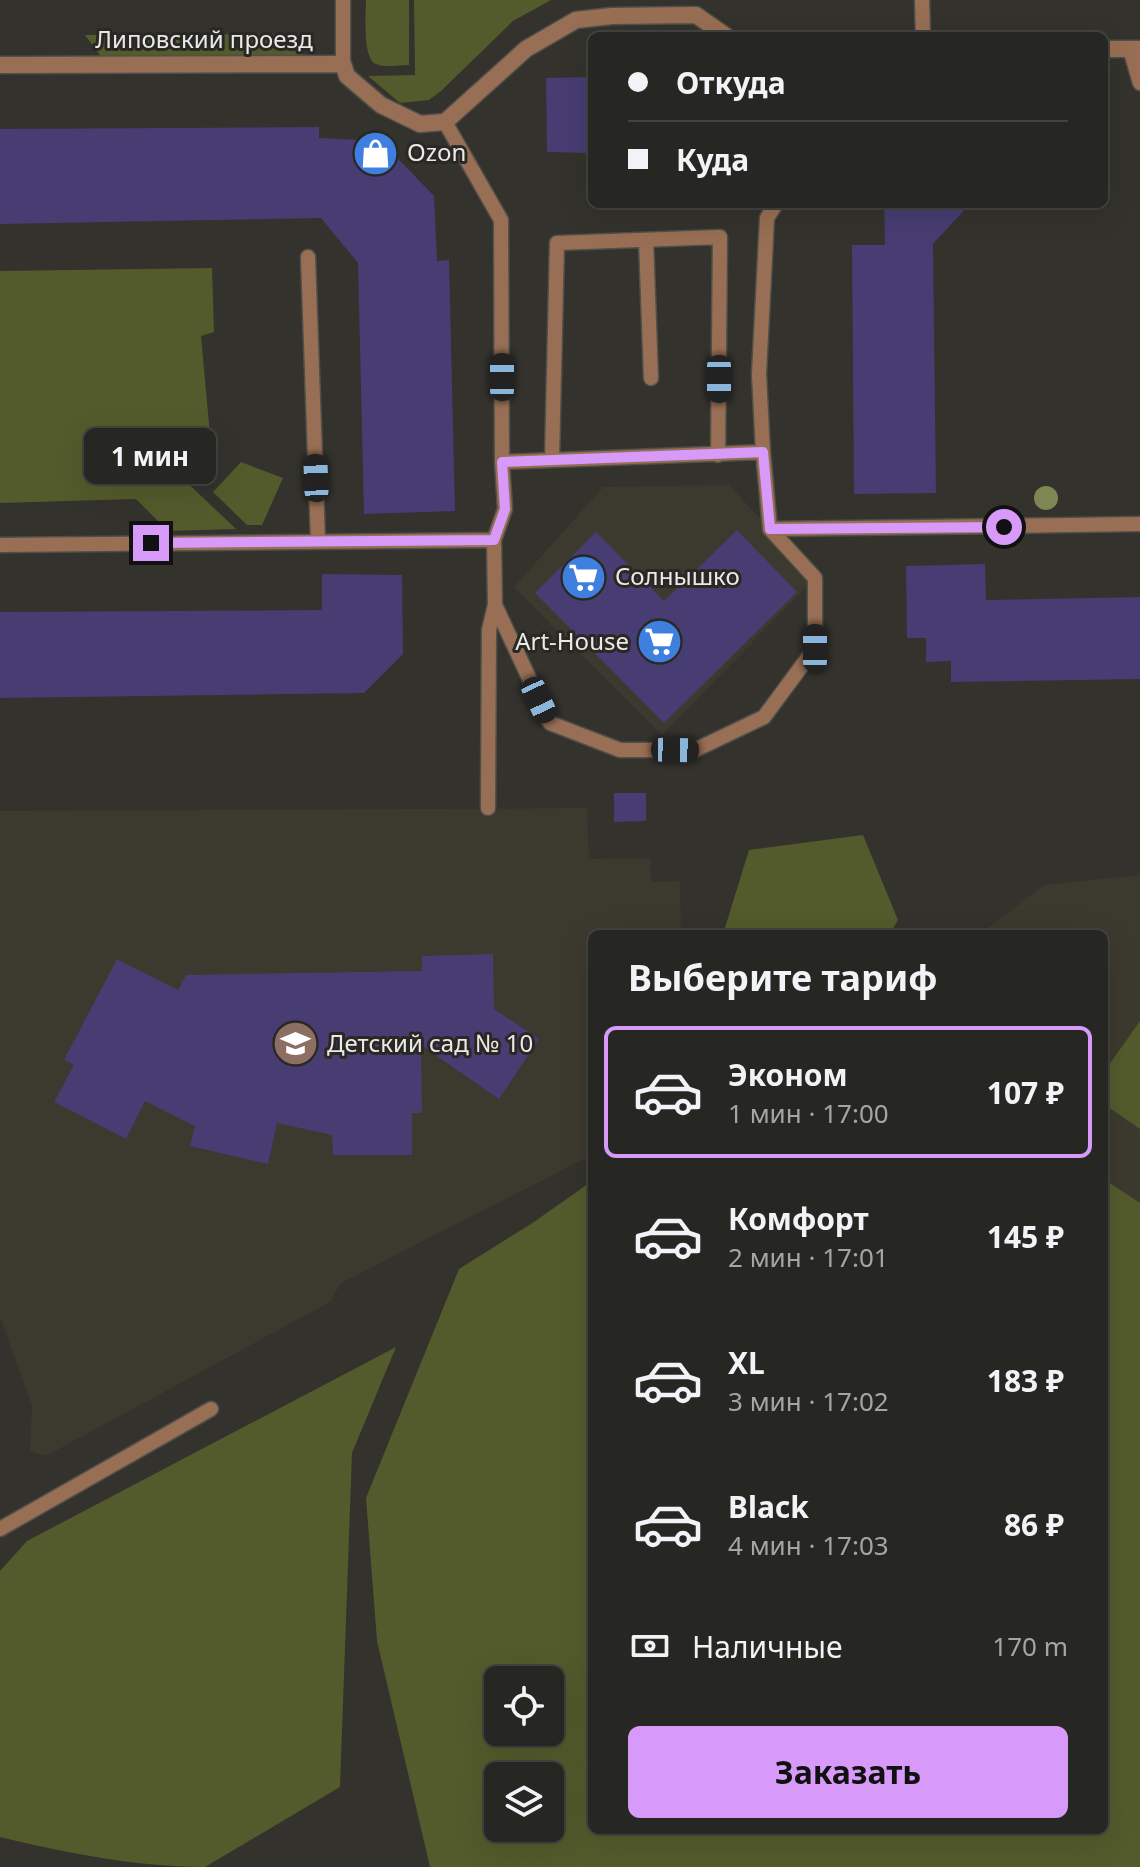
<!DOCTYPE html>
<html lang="ru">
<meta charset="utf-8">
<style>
body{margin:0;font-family:"Noto Sans",sans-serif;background:#2e2e2a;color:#f1f3f6;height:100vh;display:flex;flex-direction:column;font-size:30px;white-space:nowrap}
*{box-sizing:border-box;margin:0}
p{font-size:26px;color:#a4a5a5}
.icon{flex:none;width:44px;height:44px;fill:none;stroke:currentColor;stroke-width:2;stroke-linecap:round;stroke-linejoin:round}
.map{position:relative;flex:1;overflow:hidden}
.panel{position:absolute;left:588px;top:930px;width:520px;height:904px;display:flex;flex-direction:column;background:#262622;border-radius:12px;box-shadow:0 8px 32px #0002,0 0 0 2px #424340}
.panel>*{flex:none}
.guide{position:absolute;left:588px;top:32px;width:520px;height:176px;border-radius:12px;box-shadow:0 8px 32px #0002,0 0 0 2px #424340;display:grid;align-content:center;height:176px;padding:0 40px;background:#262622}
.controls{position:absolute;left:484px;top:1666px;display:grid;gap:16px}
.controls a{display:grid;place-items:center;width:80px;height:80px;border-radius:12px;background:#262622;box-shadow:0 8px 32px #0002,0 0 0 2px #424340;font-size:40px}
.end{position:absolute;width:36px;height:36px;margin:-18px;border:10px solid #d89af8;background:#111;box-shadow:0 0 0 4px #111}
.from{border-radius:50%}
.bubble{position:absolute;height:56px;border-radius:12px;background:#262622;box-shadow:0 8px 32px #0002,0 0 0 2px #424340;font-size:26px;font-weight:700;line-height:56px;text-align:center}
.car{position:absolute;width:24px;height:48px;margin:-24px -12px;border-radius:10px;box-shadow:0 0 6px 2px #0007;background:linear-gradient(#222 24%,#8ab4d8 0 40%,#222 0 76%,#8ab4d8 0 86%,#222 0)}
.guide b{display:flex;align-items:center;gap:28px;height:76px;font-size:30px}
.guide b+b{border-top:2px solid #424340}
.guide i{width:20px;height:20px;background:#f1f3f6}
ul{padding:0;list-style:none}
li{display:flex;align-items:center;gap:24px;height:132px;margin:0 16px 12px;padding:0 24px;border:4px solid transparent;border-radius:12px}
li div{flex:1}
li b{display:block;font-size:30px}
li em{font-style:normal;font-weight:700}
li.active{border-color:#d89af8}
li>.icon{width:72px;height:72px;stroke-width:1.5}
h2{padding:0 40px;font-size:36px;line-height:96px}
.pay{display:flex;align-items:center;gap:20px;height:88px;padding:0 40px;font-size:30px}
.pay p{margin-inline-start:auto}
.button{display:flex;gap:16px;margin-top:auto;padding:16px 40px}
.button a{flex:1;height:92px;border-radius:12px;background:#d89af8;color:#111;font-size:32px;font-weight:700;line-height:92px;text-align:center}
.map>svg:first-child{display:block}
</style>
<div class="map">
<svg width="1140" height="1867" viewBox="0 0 1140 1867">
<rect width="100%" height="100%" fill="#33322d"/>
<path fill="#3c392e" d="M729 485 815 578 662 735 514 587 603 487Z
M587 808 589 859 650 858 651 882 680 881 681 934H592V1155L341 1283 330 1302 46 1456 30 1451 32 1406 0 1317V811Z
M1140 875V1203L1104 1179V934H980L1044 885Z"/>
<path fill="#535b2c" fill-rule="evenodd" d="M366 0H409V65C399 65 385 68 376 64 362 58 366 14 366 0Z
M414 0H551L513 21 441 91 429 100 400 103 368 76 415 75Z
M303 34V56L102 58 85 35Z
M212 268 214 332 201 336 211 446 178 474 236 529 168 531 136 499 0 503V271Z
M241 462 283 478 262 525H247L213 492Z
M863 835 898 920 890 934H723L749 850Z
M1140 1021V1129L1104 1104V1072Z
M1104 1179 1140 1203V1867H430L377 1641 366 1498 459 1269 534 1222 592 1181V1830H1104ZM498 1680H550V1732H498ZM498 1776H550V1828H498Z
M396 1347 352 1453 340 1787 205 1867C136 1867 67 1853 0 1837V1571L27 1541Z"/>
<path fill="#473d72" d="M592 77V153L547 152 546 78Z
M319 127V138L381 141 434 196 437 261 449 260 455 511 364 514 358 263 321 218 0 224V129Z
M884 204H970L933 244 936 493 854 494 852 245H885Z
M737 530 797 592 664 723 535 593 596 532 664 601Z
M985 564 986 600 1140 597V679L951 682V661L926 662V638H907L906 566Z
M322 574 402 575 403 654 364 693 0 698V612L322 610Z
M614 793H646V821L614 822Z
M493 954 494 1009 539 1039 499 1099 421 1045 422 1113H412V1155H333L332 1135 277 1123 268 1164 190 1146 195 1126 145 1101 126 1139 54 1102 74 1065 64 1060 117 959 178 990 186 975 422 971V956Z"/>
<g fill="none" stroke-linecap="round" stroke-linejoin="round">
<defs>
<path id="service" d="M922 0 923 36
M1130 49 1140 83
M343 64V0
M445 122 501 220 502 462 505 509 494 540 495 605 489 630 488 808
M646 240 651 378
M308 257 318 541
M552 460 557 243 720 237 718 455
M502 462 763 452 759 374 767 218 776 204
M770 529 1140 524
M0 545 494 540
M495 605 550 723 620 750H695L764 717 815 648V578L770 529 763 452
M0 1529 211 1409"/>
<path id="minor" d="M1104 49H1140
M0 65 343 64 347 76 381 105 420 124 445 122 526 49 576 20 612 16 696 15 726 36"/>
</defs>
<use href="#service" stroke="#504f4a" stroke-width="17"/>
<use href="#minor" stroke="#504f4a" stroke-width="19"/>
<use href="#service" stroke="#986f54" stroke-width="14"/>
<use href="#minor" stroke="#986f54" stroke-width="16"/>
</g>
<circle fill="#7e8753" cx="1046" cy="498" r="12"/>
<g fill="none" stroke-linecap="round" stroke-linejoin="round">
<path stroke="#d89af8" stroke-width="10" d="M151 543 494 540 505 509 502 462 763 452 770 529 1004 527"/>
</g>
<defs>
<symbol id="shop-disc" viewBox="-11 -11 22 22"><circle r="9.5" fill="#3f7fe0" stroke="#2a2824"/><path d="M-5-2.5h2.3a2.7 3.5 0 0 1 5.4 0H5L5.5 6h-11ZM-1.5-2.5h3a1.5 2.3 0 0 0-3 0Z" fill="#fff"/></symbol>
<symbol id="supermarket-disc" viewBox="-11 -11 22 22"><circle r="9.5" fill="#3f7fe0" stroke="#2a2824"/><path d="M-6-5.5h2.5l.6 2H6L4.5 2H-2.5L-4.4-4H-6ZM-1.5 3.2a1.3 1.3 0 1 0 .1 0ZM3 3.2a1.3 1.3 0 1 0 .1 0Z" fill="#fff"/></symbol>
<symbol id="school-disc" viewBox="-11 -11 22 22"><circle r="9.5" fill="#8d6e63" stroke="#2a2824"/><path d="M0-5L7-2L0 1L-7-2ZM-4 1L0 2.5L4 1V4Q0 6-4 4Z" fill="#fff"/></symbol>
</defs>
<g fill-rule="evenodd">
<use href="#shop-disc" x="350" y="128" width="51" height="51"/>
<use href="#supermarket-disc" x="558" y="552" width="51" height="51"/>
<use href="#supermarket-disc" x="634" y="616" width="51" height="51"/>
<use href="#school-disc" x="270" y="1018" width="51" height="51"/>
</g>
<g text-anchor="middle" stroke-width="6" stroke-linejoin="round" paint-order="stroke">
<g font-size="24" fill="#e9e9e5" stroke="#2a2824">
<text x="204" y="48">Липовский проезд</text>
</g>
<g font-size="24" fill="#e9e9e5" stroke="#2a2824" text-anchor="start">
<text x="407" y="161">Ozon</text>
<text x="615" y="585">Солнышко</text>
<text x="629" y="650" text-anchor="end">Art-House</text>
<text x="327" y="1052">Детский сад № 10</text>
</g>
</g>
</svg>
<div class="controls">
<a><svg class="icon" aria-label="locate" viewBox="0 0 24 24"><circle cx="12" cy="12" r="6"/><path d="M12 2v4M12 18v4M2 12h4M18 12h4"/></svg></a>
<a><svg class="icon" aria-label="layers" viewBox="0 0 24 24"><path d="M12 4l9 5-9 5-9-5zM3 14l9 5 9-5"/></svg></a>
</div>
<i class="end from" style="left:1004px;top:527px"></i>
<i class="end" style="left:151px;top:543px"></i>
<div class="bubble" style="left:84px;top:428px;width:132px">1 мин</div>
<i class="car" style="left:502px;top:377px;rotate:0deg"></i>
<i class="car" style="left:719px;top:379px;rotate:180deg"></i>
<i class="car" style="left:316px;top:478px;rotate:358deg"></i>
<i class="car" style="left:815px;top:648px;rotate:0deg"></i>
<i class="car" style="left:539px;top:700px;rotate:155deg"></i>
<i class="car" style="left:675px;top:750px;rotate:91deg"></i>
<div class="guide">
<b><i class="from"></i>Откуда</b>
<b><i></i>Куда</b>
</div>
<section class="panel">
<h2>Выберите тариф</h2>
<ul>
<li class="active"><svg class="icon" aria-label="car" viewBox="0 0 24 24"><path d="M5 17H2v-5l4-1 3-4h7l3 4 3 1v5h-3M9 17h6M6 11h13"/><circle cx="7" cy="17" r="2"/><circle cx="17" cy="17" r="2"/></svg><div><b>Эконом</b><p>1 мин · 17:00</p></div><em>107 ₽</em></li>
<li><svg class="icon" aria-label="car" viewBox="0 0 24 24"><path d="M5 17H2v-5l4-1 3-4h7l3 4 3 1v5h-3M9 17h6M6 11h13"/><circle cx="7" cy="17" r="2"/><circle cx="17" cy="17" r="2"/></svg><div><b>Комфорт</b><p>2 мин · 17:01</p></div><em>145 ₽</em></li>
<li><svg class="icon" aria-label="car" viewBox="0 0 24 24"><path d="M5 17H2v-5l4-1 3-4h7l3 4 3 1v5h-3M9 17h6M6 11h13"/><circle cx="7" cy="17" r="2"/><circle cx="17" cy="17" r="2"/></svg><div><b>XL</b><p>3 мин · 17:02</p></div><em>183 ₽</em></li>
<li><svg class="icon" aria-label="car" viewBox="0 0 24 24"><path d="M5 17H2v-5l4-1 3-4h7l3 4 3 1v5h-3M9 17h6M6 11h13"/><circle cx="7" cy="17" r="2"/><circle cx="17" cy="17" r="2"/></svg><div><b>Black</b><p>4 мин · 17:03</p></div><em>86 ₽</em></li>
</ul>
<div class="pay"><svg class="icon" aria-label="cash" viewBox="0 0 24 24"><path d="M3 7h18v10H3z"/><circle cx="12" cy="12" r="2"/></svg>Наличные<p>170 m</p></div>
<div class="button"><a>Заказать</a></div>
</section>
</div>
